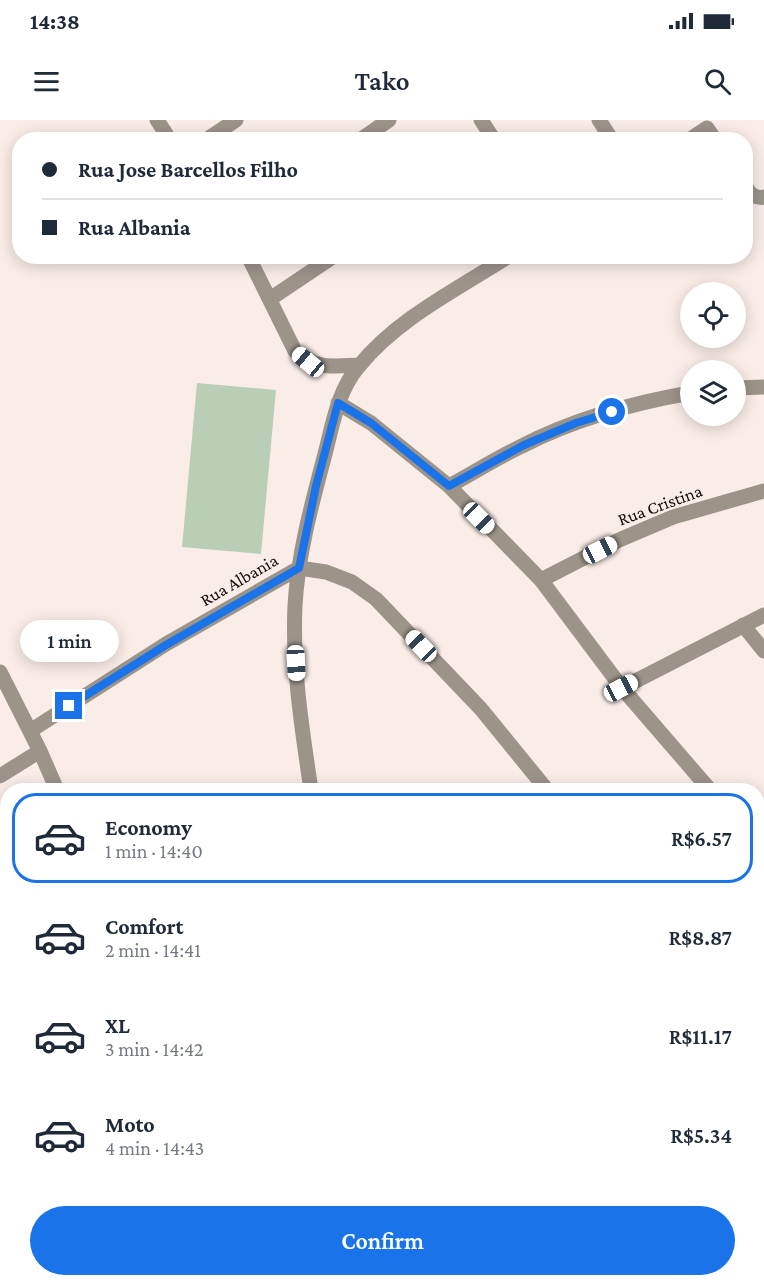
<!DOCTYPE html>
<meta charset="utf-8">
<style>
body{margin:0;font-family:"Crimson Pro",serif;background:#f6f6f7;color:#1f2937;height:100vh;display:flex;flex-direction:column;font-size:22px;white-space:nowrap}
*{box-sizing:border-box;margin:0}
p{font-size:20px;color:#747a83}
.icon{flex:none;width:33px;height:33px;fill:none;stroke:currentColor;stroke-width:2;stroke-linecap:round;stroke-linejoin:round}
.map{position:relative;flex:1;overflow:hidden}
.panel{position:absolute;left:0px;top:663px;width:765px;height:504px;display:flex;flex-direction:column;background:#fff;border-radius:24px 24px 0 0;box-shadow:0 3px 15px #0003}
.panel>*{flex:none}
.guide{position:absolute;left:12px;top:12px;width:741px;height:132px;border-radius:24px;box-shadow:0 3px 15px #0003;display:grid;align-content:center;height:132px;padding:0 30px;background:#fff}
.buttons{position:absolute;left:680px;top:162px;display:grid;gap:12px}
.buttons a{display:grid;place-items:center;width:66px;height:66px;border-radius:50%;background:#fff;box-shadow:0 3px 15px #0003;font-size:30px}
.end{position:absolute;width:27px;height:27px;margin:-14px;border:8px solid #1a73e8;background:#fff;box-shadow:0 0 0 3px #fff}
.from{border-radius:50%}
.bubble{position:absolute;height:42px;border-radius:21px;background:#fff;box-shadow:0 3px 15px #0003;font-size:20px;font-weight:600;line-height:42px;text-align:center}
.car{position:absolute;width:18px;height:36px;margin:-18px -9px;border-radius:8px;box-shadow:0 0 4px 2px #0007;background:linear-gradient(#fff 24%,#345 0 40%,#fff 0 76%,#345 0 86%,#fff 0)}
.guide b{display:flex;align-items:center;gap:21px;height:57px;font-size:22px}
.guide b+b{border-top:2px solid #e0e1e3}
.guide i{width:15px;height:15px;background:#1f2937}
ul{padding:10px 0 0;list-style:none}
li{display:flex;align-items:center;gap:18px;height:90px;margin:0 12px 9px;padding:0 18px;border:3px solid transparent;border-radius:24px}
li div{flex:1}
li b{display:block;font-size:22px}
li em{font-style:normal;font-weight:600}
li.current{border-color:#1a73e8}
li>.icon{width:54px;height:54px;stroke-width:1.5}
.primary-button{display:flex;gap:12px;margin-top:auto;padding:12px 30px}
.primary-button a{flex:1;height:69px;border-radius:36px;background:#1a73e8;color:#fff;font-size:24px;font-weight:600;line-height:69px;text-align:center}
.status{display:flex;justify-content:space-between;align-items:center;height:42px;padding:0 30px;background:#fff;direction:ltr}
.status svg{height:16px;fill:currentColor}
header{display:flex;justify-content:space-between;align-items:center;height:78px;padding:0 30px;background:#fff;font-size:27px;font-weight:600}
.map>svg:first-child{display:block}
</style>
<div class="status"><b>14:38</b><svg viewBox="0 0 49 12"><path d="M0 12V9h3v3zM5 12V6h3v6zM10 12V3h3v9zM15 12V0h3v12zM26 1h20v11H26zM47 4h2v5h-2z"/></svg></div>
<header><svg class="icon" aria-label="menu" viewBox="0 0 24 24"><path d="M4 6h16M4 12h16M4 18h16"/></svg>Tako<svg class="icon" aria-label="search" viewBox="0 0 24 24"><circle cx="10" cy="10" r="6"/><path d="M15 15l6 6"/></svg></header>
<div class="map">
<svg width="764" height="1167" viewBox="0 0 764 1167">
<rect width="100%" height="100%" fill="#faede8"/>
<path fill="#baceb5" d="M197 263 276 270 261 434 182 427Z"/>
<g fill="none" stroke-linecap="round" stroke-linejoin="round">
<path stroke="#9c9489" stroke-width="15" d="M157 0 170 20
M481 0 494 20
M599 0 612 20
M206 20 236 0
M360 20 389 0
M689 20 707 8 715 20
M746 67C749 74 757 79 764 77
M248 136 295 231C317 250 332 246 359 245
M270 179 334 136
M735 268 764 267
M338 283 371 303 449 366 541 460 622 568 710 670
M449 366C473 353 497 338 522 326 574 299 633 283 690 273
M541 460 619 420 673 397 764 371
M743 505 764 531
M0 552 40 631 57 670
M622 568 764 495
M30 611 166 524 299 448 326 452 352 462 376 479 481 589 547 670
M0 656 40 631
M311 670C302 609 292 547 295 485 298 434 312 383 325 334 333 303 338 270 359 246 398 198 458 169 509 136
M758 727 764 735
M0 760 8 772
M758 939 764 948
M0 952 8 959
M758 984 764 979
M0 1100 8 1104
M661 1160 677 1164 735 1167
M258 1167 259 1160
M526 1167 530 1160"/>
</g>
<g fill="none" stroke-linecap="round" stroke-linejoin="round">
<path stroke="#1a73e8" stroke-width="8" d="M69 586 166 525 299 448 316 366 338 283 371 303 449 366 524 325 576 303 612 292"/>
</g>
<g text-anchor="middle" stroke-width="4.5" stroke-linejoin="round" paint-order="stroke">
<g font-size="18" fill="#150b07" stroke="#faede8">
<text transform="translate(660 385) rotate(-20)" y="6">Rua Cristina</text>
<text transform="translate(239 460) rotate(-30)" y="6">Rua Albania</text>
</g>
</g>
</svg>
<div class="buttons">
<a><svg class="icon" aria-label="locate" viewBox="0 0 24 24"><circle cx="12" cy="12" r="6"/><path d="M12 2v4M12 18v4M2 12h4M18 12h4"/></svg></a>
<a><svg class="icon" aria-label="layers" viewBox="0 0 24 24"><path d="M12 4l9 5-9 5-9-5zM3 14l9 5 9-5"/></svg></a>
</div>
<i class="end from" style="left:612px;top:292px"></i>
<i class="end" style="left:69px;top:586px"></i>
<div class="bubble" style="left:20px;top:500px;width:99px">1 min</div>
<i class="car" style="left:308px;top:242px;rotate:310deg"></i>
<i class="car" style="left:479px;top:398px;rotate:135deg"></i>
<i class="car" style="left:600px;top:430px;rotate:63deg"></i>
<i class="car" style="left:421px;top:526px;rotate:316deg"></i>
<i class="car" style="left:296px;top:543px;rotate:177deg"></i>
<i class="car" style="left:621px;top:568px;rotate:62deg"></i>
<div class="guide">
<b><i class="from"></i>Rua Jose Barcellos Filho</b>
<b><i></i>Rua Albania</b>
</div>
<section class="panel">
<ul>
<li class="current"><svg class="icon" aria-label="car" viewBox="0 0 24 24"><path d="M5 17H2v-5l4-1 3-4h7l3 4 3 1v5h-3M9 17h6M6 11h13"/><circle cx="7" cy="17" r="2"/><circle cx="17" cy="17" r="2"/></svg><div><b>Economy</b><p>1 min · 14:40</p></div><em>R$6.57</em></li>
<li><svg class="icon" aria-label="car" viewBox="0 0 24 24"><path d="M5 17H2v-5l4-1 3-4h7l3 4 3 1v5h-3M9 17h6M6 11h13"/><circle cx="7" cy="17" r="2"/><circle cx="17" cy="17" r="2"/></svg><div><b>Comfort</b><p>2 min · 14:41</p></div><em>R$8.87</em></li>
<li><svg class="icon" aria-label="car" viewBox="0 0 24 24"><path d="M5 17H2v-5l4-1 3-4h7l3 4 3 1v5h-3M9 17h6M6 11h13"/><circle cx="7" cy="17" r="2"/><circle cx="17" cy="17" r="2"/></svg><div><b>XL</b><p>3 min · 14:42</p></div><em>R$11.17</em></li>
<li><svg class="icon" aria-label="car" viewBox="0 0 24 24"><path d="M5 17H2v-5l4-1 3-4h7l3 4 3 1v5h-3M9 17h6M6 11h13"/><circle cx="7" cy="17" r="2"/><circle cx="17" cy="17" r="2"/></svg><div><b>Moto</b><p>4 min · 14:43</p></div><em>R$5.34</em></li>
</ul>
<div class="primary-button"><a>Confirm</a></div>
</section>
</div>
